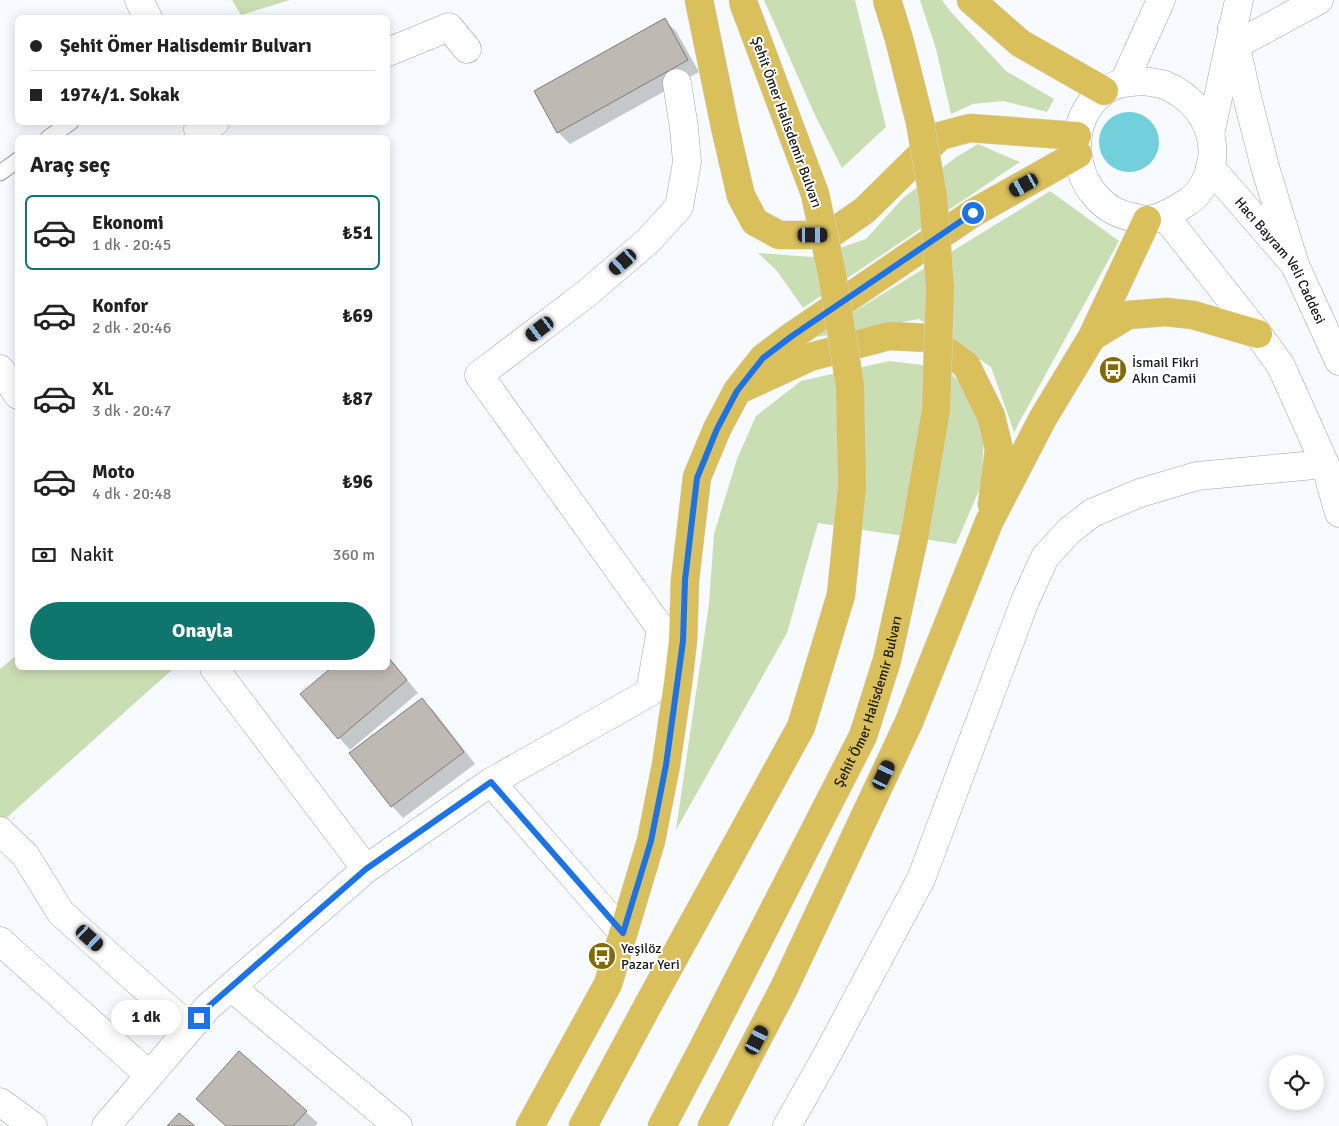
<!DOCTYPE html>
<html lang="tr">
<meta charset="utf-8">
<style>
body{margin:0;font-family:Signika,sans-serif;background:#f2f2f2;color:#222;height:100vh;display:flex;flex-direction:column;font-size:19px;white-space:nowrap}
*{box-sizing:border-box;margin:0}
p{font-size:16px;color:#767676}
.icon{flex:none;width:28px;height:28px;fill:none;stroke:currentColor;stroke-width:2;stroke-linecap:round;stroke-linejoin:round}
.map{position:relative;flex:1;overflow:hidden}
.side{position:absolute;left:15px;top:135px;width:375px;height:535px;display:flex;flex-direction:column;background:#fff;border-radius:8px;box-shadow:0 2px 12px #0003}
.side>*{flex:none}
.guide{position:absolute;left:15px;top:15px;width:375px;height:110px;border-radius:8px;box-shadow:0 2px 12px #0003;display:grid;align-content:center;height:110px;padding:0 15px;background:#fff}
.buttons{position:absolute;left:1269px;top:1055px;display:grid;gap:10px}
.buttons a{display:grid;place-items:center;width:55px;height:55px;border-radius:50%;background:#fff;box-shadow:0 2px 12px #0003;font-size:25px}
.end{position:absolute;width:22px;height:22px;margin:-11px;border:6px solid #1a73e8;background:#fff;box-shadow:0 0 0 2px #fff}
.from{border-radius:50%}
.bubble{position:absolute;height:35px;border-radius:18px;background:#fff;box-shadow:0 2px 12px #0003;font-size:16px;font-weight:700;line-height:35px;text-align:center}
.car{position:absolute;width:15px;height:30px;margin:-15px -8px;border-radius:6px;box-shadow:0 0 4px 1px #0007;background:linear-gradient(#222 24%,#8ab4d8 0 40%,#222 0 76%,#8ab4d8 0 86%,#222 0)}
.guide b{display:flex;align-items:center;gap:18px;height:48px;font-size:19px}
.guide b+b{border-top:1px solid #e0e0e0}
.guide i{width:12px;height:12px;background:#222}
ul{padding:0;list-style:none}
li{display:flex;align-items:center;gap:15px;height:75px;margin:0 10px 8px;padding:0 5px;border:2px solid transparent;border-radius:8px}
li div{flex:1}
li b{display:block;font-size:19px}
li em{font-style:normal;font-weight:700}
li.active{border-color:#0f766e}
li>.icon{width:45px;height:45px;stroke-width:1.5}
h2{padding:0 15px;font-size:22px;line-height:60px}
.pay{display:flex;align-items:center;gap:12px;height:55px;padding:0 15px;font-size:19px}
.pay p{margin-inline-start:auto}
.action{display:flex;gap:10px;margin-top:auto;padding:10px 15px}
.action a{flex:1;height:58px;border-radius:30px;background:#0f766e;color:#fff;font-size:20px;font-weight:700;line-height:58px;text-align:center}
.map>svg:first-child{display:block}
</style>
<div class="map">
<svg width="1339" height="1126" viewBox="0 0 1339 1126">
<rect width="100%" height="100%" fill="#f7fafe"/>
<path fill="#cadeb4" d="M232 0H290L241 15Z
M764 0H855L886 127 842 168 814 113Z
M920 0H942L950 11 1006 71 1054 99 1047 112 1003 101 973 104 951 114 936 49Z
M978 144 1020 162 803 308 777 271 758 253 813 257 866 239 903 198 955 158Z
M1050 191 1119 241 1014 432 991 367 919 319 811 338Z
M889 361 947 368 969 395 984 435 981 486 956 544 818 523 787 633 676 830 709 604 714 534 737 459 756 416 801 381Z
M17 655 18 668H174L3 821 0 817V669Z"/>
<path fill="#71d0db" d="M1099 142a30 30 0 1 1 60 0a30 30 0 1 1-60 0Z"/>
<path fill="#0003" d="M664 20 676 31 699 72 570 144 558 132Z
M388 657 418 693 350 750 301 694 333 668H388Z
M422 700 434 711 475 764 403 818 392 806 351 753Z
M306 1112 318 1123 315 1126H226Z"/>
<path fill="#bfb9b4" stroke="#807b76" d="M665 18 688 60 557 133 534 91Z
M388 657 407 680 338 739 300 694 331 668H388Z
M422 698 464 752 391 807 349 753Z
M239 1051 307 1111 293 1126H226L196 1099Z
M179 1113 195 1126H167Z"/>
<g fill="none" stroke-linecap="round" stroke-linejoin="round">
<defs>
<path id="service" d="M48 138 71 122
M0 173 18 160"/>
<path id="minor" d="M139 0 148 18
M388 52 449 27 467 49
M1124 82 1161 0
M1211 130 1239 0
M201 138 198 129 215 122
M0 369 18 395
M214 668 366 869
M0 831 25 855 61 913 190 1028
M623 933 491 782 650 692 661 629 479 375 586 294 648 241 679 207 687 162 684 128 677 83
M0 941 149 1075
M231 987 398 1126
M0 1102 33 1126
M106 1126 208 1007 366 869 491 782
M787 1126 827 1055 921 879 1025 601 1045 557 1069 531 1092 513 1140 493 1197 476 1325 464"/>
<path id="tertiary" d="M1232 28 1247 39 1319 0"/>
<g id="secondary">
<path d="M1232 28 1247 97 1265 167 1295 265"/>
<path d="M1143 81C1150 82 1158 83 1165 85 1190 96 1209 117 1212 144 1215 165 1205 192 1186 203 1175 210 1160 219 1147 220 1143 220 1137 218 1132 217 1076 207 1057 126 1103 92 1114 83 1129 82 1143 81Z"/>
<path id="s1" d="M1210 167 1295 265 1339 361"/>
<path d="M1164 215 1258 334 1281 366 1325 464 1339 513"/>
</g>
<path id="trunk" d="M699 0 725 127 741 196 755 222 779 235H829L865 210 940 136 970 128 1077 136
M971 0 1020 43 1104 91
M1092 337 1128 315 1166 312 1193 315 1258 334
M743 388 810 357 889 336 929 338 966 365 991 416 999 449 992 504
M530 1126 608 984 651 841 666 765 678 683 683 641 685 580 697 477 717 429 737 391 763 358 792 336 973 213 1078 154
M583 1126 648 1005
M662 1126 703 1048
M712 1126 784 988 909 722 989 522 1043 418 1092 337 1147 220"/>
</defs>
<use href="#service" stroke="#9fa4aa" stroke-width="17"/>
<use href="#minor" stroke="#9fa4aa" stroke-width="29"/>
<use href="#tertiary" stroke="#9fa4aa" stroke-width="29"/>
<use href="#secondary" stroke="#9fa4aa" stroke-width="29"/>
<use href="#trunk" stroke="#d5d5d6" stroke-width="29"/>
<use href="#service" stroke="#fff" stroke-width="15"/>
<use href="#minor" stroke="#fff" stroke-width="28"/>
<use href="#tertiary" stroke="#fff" stroke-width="28"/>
<use href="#secondary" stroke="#fff" stroke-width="28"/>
<use href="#trunk" stroke="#dac05b" stroke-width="28"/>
<defs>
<g id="trunk-bridge">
<path d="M648 1005 801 727 841 595 852 487 850 386 832 274 815 194 743 2"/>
<path id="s2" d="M703 1048 863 736 887 660 915 533 936 410 940 287 933 197 920 122 899 39 887 0"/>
</g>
</defs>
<use href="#trunk-bridge" stroke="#d5d5d6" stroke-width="29" stroke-linecap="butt"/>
<use href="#trunk-bridge" stroke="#dac05b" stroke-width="28"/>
</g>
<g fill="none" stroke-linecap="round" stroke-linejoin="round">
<path stroke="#1a73e8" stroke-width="6" d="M199 1018 208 1007 366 869 491 782 623 933 651 841 666 765 683 641 685 580 697 478 717 429 737 391 763 358 792 336 973 213"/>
</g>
<defs>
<symbol id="bus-disc" viewBox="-11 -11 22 22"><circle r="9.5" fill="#836902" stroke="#fff"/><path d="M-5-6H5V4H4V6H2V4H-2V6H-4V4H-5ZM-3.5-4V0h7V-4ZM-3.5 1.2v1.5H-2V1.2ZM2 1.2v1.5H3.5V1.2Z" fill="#fff"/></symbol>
</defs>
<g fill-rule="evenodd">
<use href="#bus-disc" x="1097" y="354" width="32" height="32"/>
<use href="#bus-disc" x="586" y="940" width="32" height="32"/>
</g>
<g text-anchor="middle" stroke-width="4" stroke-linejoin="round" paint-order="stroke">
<g font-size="14" fill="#16181a" stroke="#fff">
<text transform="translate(787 122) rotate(70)" y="5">Şehit Ömer Halisdemir Bulvarı</text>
<text dy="5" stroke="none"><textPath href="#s1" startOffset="118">Hacı Bayram Veli Caddesi</textPath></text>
<text dy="5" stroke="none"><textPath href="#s2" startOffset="385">Şehit Ömer Halisdemir Bulvarı</textPath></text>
</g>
<g font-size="14" fill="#16181a" stroke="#fff" text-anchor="start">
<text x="1132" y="367">İsmail Fikri<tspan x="1132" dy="16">Akın Camii</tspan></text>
<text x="621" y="953">Yeşilöz<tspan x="621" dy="16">Pazar Yeri</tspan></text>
</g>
</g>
</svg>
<div class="buttons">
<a><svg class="icon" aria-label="locate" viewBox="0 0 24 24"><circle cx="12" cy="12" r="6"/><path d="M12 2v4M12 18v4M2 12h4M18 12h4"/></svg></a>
</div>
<i class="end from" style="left:973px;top:213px"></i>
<i class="end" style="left:199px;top:1018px"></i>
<div class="bubble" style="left:111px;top:1000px;width:70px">1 dk</div>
<i class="car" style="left:1024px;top:185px;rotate:241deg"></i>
<i class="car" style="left:813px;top:235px;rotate:90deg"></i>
<i class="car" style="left:623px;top:262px;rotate:229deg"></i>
<i class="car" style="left:540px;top:329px;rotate:233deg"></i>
<i class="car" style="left:884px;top:775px;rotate:25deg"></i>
<i class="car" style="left:90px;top:938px;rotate:132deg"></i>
<i class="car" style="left:757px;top:1040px;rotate:28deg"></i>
<div class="guide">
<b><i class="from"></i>Şehit Ömer Halisdemir Bulvarı</b>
<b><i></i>1974/1. Sokak</b>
</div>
<section class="side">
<h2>Araç seç</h2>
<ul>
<li class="active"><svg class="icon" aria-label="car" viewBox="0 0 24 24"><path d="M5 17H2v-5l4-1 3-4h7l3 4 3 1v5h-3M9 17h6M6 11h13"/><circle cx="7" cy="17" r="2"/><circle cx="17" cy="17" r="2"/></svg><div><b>Ekonomi</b><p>1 dk · 20:45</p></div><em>₺51</em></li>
<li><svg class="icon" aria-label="car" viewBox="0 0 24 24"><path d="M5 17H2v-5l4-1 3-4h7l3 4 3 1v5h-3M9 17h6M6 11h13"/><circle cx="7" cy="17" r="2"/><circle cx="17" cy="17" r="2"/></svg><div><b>Konfor</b><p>2 dk · 20:46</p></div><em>₺69</em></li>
<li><svg class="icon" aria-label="car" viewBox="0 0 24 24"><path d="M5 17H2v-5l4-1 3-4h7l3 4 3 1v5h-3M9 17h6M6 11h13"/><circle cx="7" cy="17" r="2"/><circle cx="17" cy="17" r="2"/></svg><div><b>XL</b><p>3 dk · 20:47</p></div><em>₺87</em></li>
<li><svg class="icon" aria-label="car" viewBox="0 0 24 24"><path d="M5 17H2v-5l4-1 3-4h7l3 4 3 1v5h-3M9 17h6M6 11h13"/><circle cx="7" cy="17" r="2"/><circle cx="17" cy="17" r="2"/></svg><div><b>Moto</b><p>4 dk · 20:48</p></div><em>₺96</em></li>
</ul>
<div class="pay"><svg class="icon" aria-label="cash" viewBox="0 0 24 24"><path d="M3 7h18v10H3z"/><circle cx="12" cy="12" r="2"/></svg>Nakit<p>360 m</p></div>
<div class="action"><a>Onayla</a></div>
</section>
</div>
